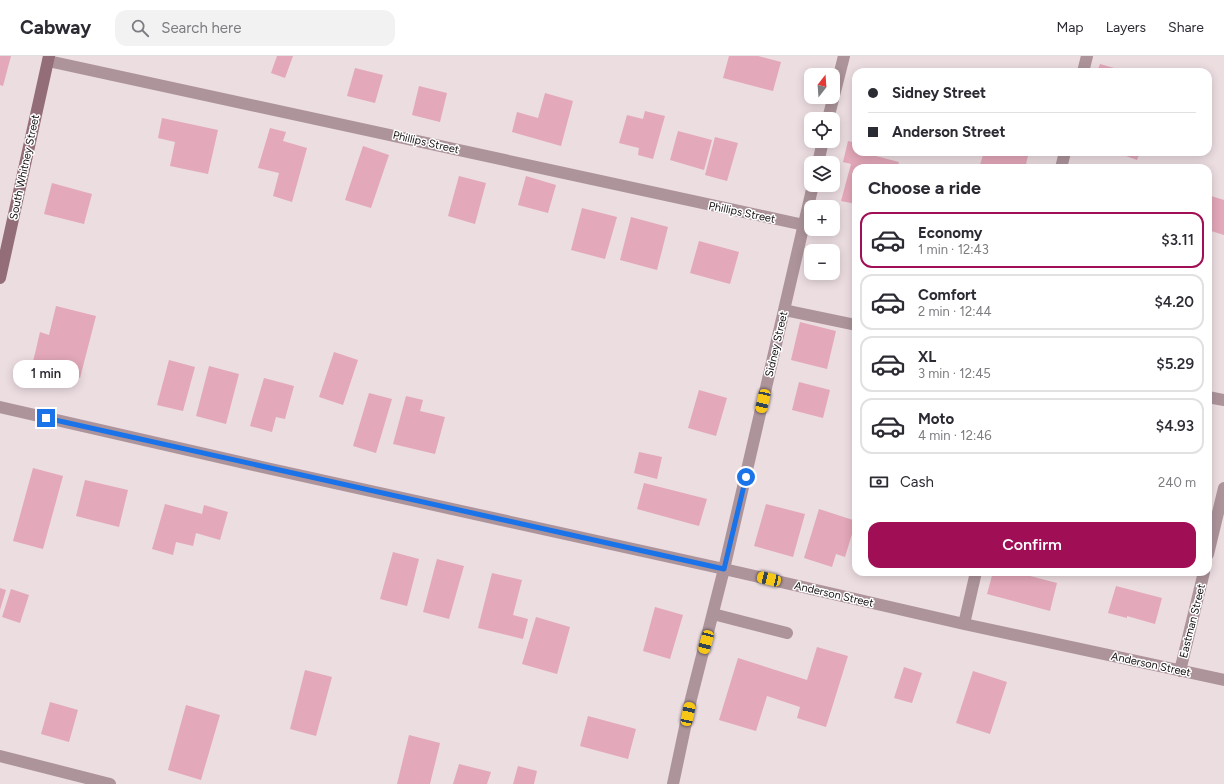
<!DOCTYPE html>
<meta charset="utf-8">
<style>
body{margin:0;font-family:Figtree,sans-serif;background:#f2f2f3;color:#2b2b33;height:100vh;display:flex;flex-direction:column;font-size:15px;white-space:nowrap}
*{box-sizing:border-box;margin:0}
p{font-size:13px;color:#7c7c81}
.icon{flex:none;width:22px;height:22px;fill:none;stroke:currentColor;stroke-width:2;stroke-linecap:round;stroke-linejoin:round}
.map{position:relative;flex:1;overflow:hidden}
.details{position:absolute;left:852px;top:108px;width:360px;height:412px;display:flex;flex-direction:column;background:#fff;border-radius:12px;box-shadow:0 2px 10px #0003}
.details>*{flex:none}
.guide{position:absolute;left:852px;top:12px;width:360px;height:88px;border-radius:12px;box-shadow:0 2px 10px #0003;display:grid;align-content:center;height:88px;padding:0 16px;background:#fff}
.needle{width:26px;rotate:17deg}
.fabs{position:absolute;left:804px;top:12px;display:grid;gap:8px}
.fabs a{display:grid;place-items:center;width:36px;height:36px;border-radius:8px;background:#fff;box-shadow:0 2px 10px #0003;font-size:20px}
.end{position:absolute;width:18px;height:18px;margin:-9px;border:5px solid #1a73e8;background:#fff;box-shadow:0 0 0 2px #fff}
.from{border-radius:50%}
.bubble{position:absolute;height:28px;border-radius:12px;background:#fff;box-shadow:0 2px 10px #0003;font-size:13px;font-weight:600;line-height:28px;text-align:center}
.car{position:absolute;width:12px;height:24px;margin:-12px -6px;border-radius:5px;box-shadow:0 0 3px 1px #0007;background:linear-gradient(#f5c518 24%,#345 0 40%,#f5c518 0 76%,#345 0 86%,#f5c518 0)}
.guide b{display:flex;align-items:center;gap:14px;height:38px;font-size:15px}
.guide b+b{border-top:1px solid #e1e1e2}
.guide i{width:10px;height:10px;background:#2b2b33}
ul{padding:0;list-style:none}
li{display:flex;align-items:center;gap:12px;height:56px;margin:0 8px 6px;padding:0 8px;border:2px solid #e1e1e2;border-radius:12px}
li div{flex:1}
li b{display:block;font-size:15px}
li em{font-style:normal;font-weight:600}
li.active{border-color:#a00f55}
li>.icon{width:36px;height:36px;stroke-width:1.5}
h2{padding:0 16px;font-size:18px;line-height:48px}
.pay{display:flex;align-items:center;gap:10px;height:44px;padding:0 16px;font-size:15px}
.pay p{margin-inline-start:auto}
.button{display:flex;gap:8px;margin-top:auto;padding:8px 16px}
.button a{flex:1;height:46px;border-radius:12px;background:#a00f55;color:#fff;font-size:16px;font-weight:600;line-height:46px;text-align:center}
header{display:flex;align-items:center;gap:24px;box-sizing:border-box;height:56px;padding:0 20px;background:#fff;border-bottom:1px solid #e1e1e2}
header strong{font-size:19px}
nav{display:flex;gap:22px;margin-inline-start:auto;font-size:14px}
.search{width:280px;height:36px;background:#f2f2f3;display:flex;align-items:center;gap:10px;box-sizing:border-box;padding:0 14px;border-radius:12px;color:#7c7c81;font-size:15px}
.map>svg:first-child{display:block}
</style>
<header>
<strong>Cabway</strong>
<div class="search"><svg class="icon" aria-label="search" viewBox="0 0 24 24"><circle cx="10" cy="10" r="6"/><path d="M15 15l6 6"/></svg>Search here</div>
<nav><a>Map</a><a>Layers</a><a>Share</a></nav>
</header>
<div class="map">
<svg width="1224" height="728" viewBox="0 0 1224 728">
<rect width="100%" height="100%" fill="#ecdde1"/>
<path fill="#e3a8b9" d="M0 0H11L3 30 0 29Z
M277 0H293L285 22 271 17Z
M729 0H758L781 6 773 35 723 22Z
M1100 8 1128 16H1097Z
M355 12 383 19 375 47 347 40Z
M419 30 447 37 440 66 412 59Z
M545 37 573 45 561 90 512 76 517 56 538 62Z
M645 55 665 60 653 103 638 99 639 92 619 87 627 59 643 63Z
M162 62 218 74 208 118 170 110 175 86 158 82Z
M270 72 286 76 283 85 307 92 292 146 273 140 279 117 258 112Z
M678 75 712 84 704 114 670 104Z
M715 81 738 87 727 125 705 119Z
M848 85 856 87V96H873L872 99 899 106 897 112H856V148L841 145 851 108 843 106Z
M363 90 389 99 371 152 345 144Z
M984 96H1029L1025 112H979Z
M1115 96H1140L1137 104Z
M459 120 486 127 475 168 448 160Z
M526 120 556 129 548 157 518 149Z
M52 127 92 138 84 168 44 158Z
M1208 139 1224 144V179L1208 174Z
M582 152 617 161 605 203 571 194Z
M631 161 668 171 657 214 620 204Z
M699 185 739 196 730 228 690 217Z
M56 250 96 260 80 322 32 310 40 276 49 279Z
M800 266 836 275 827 313 791 304Z
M334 296 358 304 343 349 319 341Z
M169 304 195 311 183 355 157 349Z
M209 310 239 318 226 368 196 360Z
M264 322 294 330 285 363 276 361 272 376 250 370Z
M799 326 830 334 823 362 792 354Z
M699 334 727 342 716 380 688 372Z
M369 337 392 343 376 397 353 390Z
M406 340 423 344 420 355 445 361 435 398 393 388Z
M639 396 662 401 657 423 634 417Z
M33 412 63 420 43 493 13 485Z
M85 424 128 434 119 471 76 460Z
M644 427 707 443 699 470 637 453Z
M165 448 202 458 204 449 228 456 220 484 196 477 193 490 176 486 173 499 152 493Z
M766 448 805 458 793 501 754 490Z
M819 453 856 465 845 501 836 498 832 511 804 502Z
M393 496 419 503 407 550 380 543Z
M437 503 464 510 449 563 423 556Z
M879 516H894L893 520Z
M922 516H934L933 519Z
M993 516H1015L1057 527 1050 555 987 538Z
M492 517 522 524 513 559 528 563 523 583 478 572Z
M1116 530 1162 542 1155 568 1127 560V562L1108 557Z
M0 532 6 534 0 554Z
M11 533 29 539 20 567 2 561Z
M655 551 683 559 670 603 643 595Z
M536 561 570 571 557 618 522 608Z
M817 591 848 600 826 671 797 662 800 651 767 640 756 675 719 664 738 602 807 624Z
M904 611 922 617 912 647 894 642Z
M305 614 332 621 316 680 290 673Z
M973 615 1007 626 990 678 956 667Z
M50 646 78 654 69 686 41 678Z
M186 649 220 659 201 724 168 714Z
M588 660 636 673 628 703 580 690Z
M409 679 440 687 430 728H397Z
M459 708 491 716 487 728H453Z
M518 710 537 715 534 728H513Z"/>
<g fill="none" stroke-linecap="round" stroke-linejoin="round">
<path stroke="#ad949b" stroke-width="12" d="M713 558 787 577"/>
<path stroke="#ad949b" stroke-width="12" d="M48 5 804 169
M1083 16 1087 0
M828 63 844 0
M818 107 823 85
M1061 112 1065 96
M784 254 856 269
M1208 341 1224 344
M0 351 262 411 724 513 964 568 1224 624
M1208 498 1224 432
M964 568 976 516
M1180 615 1204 516
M0 700 110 728
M673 728 691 643 724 513 813 129"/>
<path stroke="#936e79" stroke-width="12" d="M0 222 49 0"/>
</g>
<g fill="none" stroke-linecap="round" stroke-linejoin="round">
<path stroke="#1a73e8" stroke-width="5" d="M46 362 724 513 746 421"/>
</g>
<g text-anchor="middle" stroke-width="3" stroke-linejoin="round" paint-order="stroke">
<g font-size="11" fill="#140f10" stroke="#fff">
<text transform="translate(426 86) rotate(13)" y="4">Phillips Street</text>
<text transform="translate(24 111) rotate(-78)" y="4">South Whitney Street</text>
<text transform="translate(742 156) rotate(12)" y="4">Phillips Street</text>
<text transform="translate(776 288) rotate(-77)" y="4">Sidney Street</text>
<text transform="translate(834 538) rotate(13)" y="4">Anderson Street</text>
<text transform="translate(1192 565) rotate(-76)" y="4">Eastman Street</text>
<text transform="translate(1151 608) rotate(12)" y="4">Anderson Street</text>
</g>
</g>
</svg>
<div class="fabs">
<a><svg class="needle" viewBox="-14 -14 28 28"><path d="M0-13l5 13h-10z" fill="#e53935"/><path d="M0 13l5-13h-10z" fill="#7c7c81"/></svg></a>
<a><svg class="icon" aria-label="locate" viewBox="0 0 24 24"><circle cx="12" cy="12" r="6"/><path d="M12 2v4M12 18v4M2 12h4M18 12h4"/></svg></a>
<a><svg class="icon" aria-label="layers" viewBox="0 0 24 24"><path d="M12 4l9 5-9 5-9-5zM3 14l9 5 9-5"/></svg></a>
<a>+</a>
<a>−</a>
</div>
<i class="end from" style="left:746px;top:421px"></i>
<i class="end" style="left:46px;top:362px"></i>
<div class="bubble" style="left:13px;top:304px;width:66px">1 min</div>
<i class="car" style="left:763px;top:345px;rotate:193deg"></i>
<i class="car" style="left:769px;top:523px;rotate:283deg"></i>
<i class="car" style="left:706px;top:586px;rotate:195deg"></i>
<i class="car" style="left:688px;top:658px;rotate:12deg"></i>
<div class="guide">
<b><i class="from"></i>Sidney Street</b>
<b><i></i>Anderson Street</b>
</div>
<section class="details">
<h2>Choose a ride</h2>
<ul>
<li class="active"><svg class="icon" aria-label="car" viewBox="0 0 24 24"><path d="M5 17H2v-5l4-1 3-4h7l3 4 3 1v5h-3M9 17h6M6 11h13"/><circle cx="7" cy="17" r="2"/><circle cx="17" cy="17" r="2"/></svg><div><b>Economy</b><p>1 min · 12:43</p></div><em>$3.11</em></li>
<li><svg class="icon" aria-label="car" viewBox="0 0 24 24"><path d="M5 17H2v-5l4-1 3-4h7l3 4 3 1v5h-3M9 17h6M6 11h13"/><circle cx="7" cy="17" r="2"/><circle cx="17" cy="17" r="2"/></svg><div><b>Comfort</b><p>2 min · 12:44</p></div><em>$4.20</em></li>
<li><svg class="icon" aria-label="car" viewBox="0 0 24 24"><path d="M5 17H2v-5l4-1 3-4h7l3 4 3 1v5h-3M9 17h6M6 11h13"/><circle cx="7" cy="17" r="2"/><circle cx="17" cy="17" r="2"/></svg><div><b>XL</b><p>3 min · 12:45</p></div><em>$5.29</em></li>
<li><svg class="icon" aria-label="car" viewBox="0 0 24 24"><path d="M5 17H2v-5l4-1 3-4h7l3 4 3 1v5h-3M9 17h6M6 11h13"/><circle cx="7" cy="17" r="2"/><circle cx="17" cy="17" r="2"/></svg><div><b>Moto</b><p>4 min · 12:46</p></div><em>$4.93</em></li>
</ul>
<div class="pay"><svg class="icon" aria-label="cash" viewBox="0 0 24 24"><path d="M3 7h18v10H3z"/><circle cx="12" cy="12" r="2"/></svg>Cash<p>240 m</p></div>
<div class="button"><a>Confirm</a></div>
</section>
</div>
